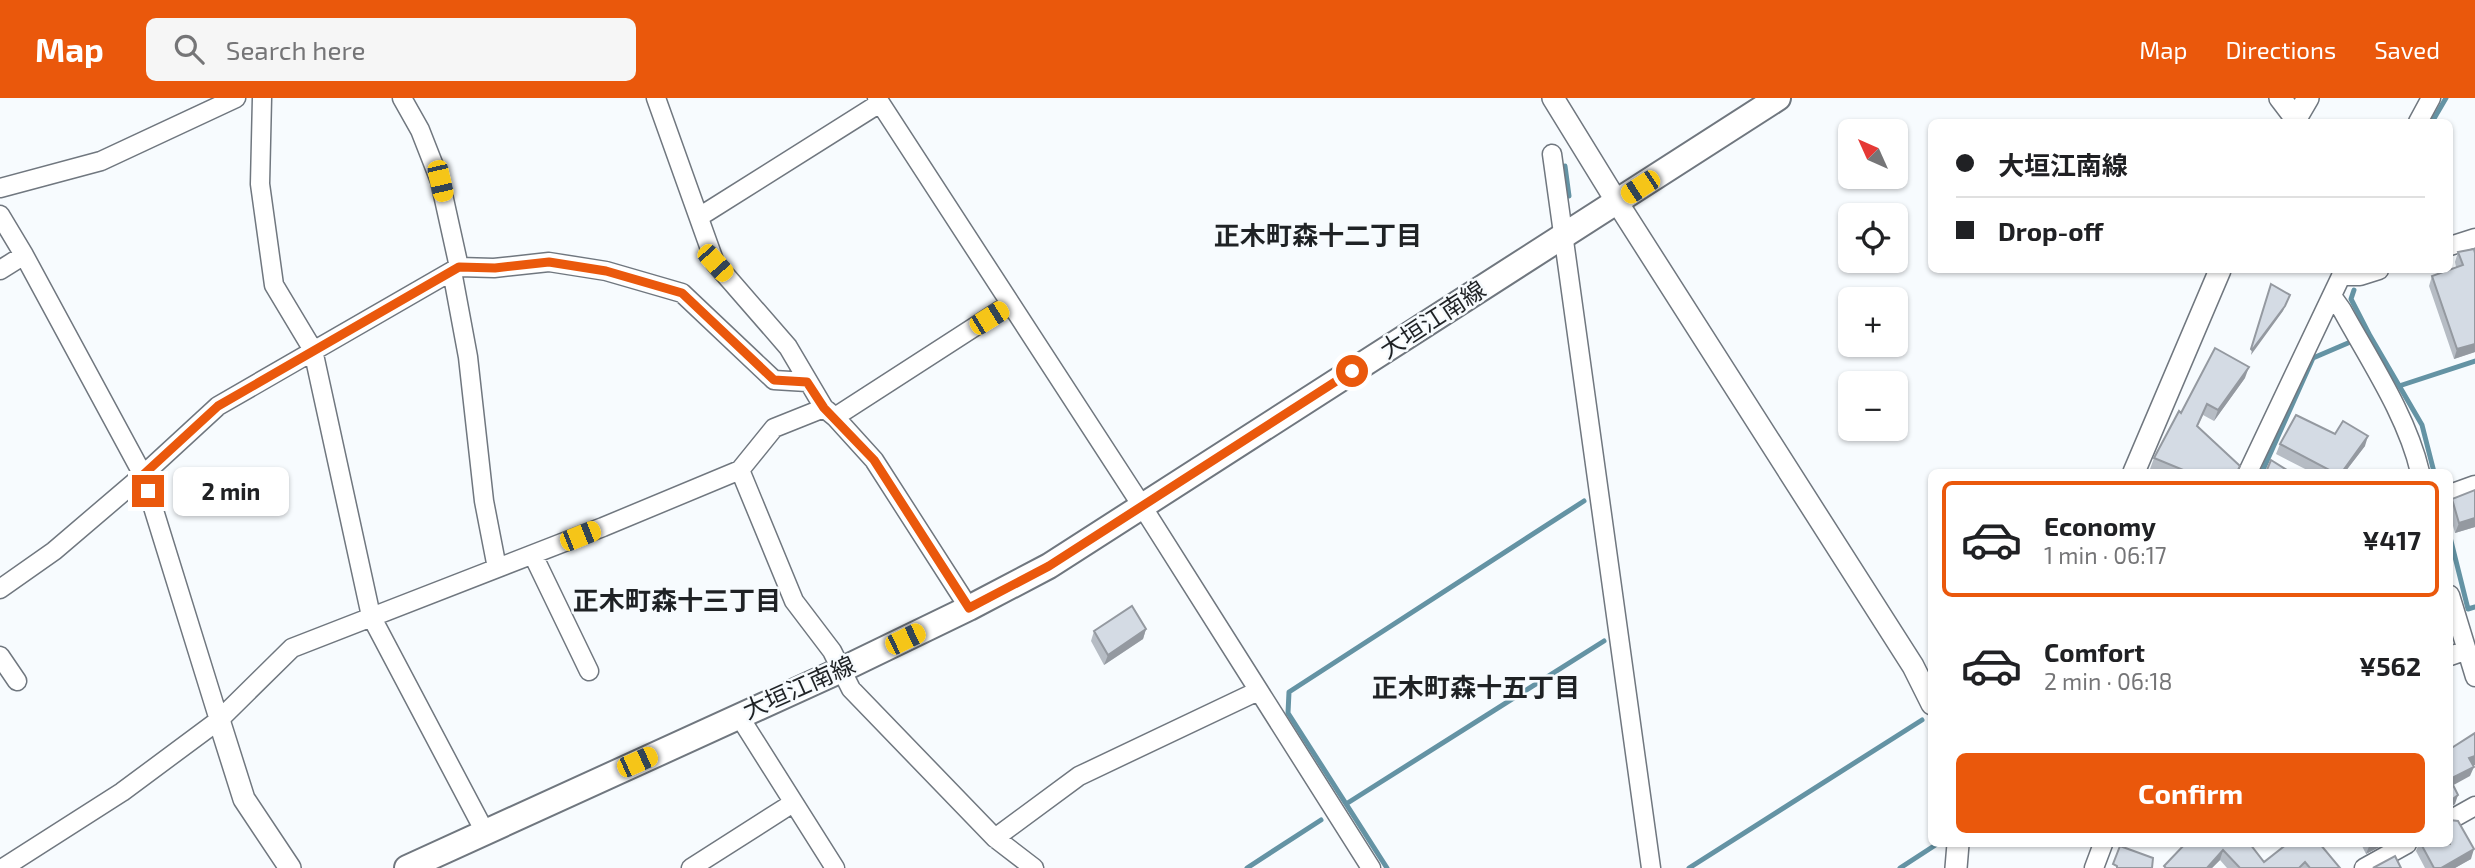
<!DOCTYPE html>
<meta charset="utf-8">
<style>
body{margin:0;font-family:"Exo 2","Noto Sans JP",sans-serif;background:#f6f6f6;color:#202124;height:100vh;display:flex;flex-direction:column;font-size:26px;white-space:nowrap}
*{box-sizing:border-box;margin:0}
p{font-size:23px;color:#757577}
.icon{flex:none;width:38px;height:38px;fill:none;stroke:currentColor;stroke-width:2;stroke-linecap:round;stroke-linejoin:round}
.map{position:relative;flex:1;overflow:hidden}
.panel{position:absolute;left:1928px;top:371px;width:525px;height:378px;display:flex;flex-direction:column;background:#fff;border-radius:10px;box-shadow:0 2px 5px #0004}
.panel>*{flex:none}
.banner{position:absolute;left:1928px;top:21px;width:525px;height:154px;border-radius:10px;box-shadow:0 2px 5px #0004;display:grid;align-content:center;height:154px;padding:0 28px;background:#fff}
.needle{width:46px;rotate:315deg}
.fabs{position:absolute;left:1838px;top:21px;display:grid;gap:14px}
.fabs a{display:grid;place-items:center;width:70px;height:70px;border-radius:10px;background:#fff;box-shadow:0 2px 5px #0004;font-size:35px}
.end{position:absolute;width:32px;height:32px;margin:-16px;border:9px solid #ea580c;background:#fff;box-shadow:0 0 0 4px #fff}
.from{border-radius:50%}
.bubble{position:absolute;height:49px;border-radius:10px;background:#fff;box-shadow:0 2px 5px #0004;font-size:23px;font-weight:700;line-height:49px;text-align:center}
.car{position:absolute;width:21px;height:42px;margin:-21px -10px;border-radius:9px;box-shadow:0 0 5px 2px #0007;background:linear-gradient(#f5c518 24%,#345 0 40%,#f5c518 0 76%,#345 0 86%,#f5c518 0)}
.banner b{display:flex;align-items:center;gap:24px;height:66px;font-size:26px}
.banner b+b{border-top:2px solid #e0e0e0}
.banner i{width:18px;height:18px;background:#202124}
ul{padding:12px 0 0;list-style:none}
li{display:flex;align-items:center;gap:21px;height:116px;margin:0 14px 10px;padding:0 14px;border:4px solid transparent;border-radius:10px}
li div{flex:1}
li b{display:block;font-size:26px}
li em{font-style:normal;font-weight:700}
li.selected{border-color:#ea580c}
li>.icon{width:63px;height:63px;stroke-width:1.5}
.primary-button{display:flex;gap:14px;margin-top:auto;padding:14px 28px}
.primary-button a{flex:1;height:80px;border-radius:10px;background:#ea580c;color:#fff;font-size:28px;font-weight:700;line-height:80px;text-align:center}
header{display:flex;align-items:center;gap:42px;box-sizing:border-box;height:98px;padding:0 35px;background:#ea580c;color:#fff}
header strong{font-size:33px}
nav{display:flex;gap:38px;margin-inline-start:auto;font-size:24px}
.search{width:490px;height:63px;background:#f6f6f6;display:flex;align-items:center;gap:18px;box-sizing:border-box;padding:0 24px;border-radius:10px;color:#757577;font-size:26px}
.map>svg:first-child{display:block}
</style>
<header>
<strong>Map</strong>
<div class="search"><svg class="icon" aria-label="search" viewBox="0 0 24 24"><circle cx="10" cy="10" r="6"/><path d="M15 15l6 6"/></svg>Search here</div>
<nav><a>Map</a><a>Directions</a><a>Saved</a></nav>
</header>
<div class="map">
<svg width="2475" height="770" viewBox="0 0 2475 770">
<rect width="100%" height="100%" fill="#f7fbfe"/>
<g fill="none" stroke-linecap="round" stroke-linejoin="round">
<path stroke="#6493a4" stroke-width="5" d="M2432 24 2446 0
M1565 68 1569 98
M2354 192 2351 201 2369 236
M2369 236 2422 327 2434 374
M2399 288 2475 263
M2262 374 2313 260 2348 245
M2450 439 2468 511 2475 509
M1346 706 1604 543
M1247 770 1321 722
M1387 770 1288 615 1289 594 1584 403
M1689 770 1922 622
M1900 770 1937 746"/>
<defs>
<path id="minor" d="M262 0 260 86 274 187 313 252 371 518 485 734
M402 0 420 32 440 83 459 169
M656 0 715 165 788 249 824 310 835 319 874 362 969 510
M877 0 1142 408 1371 770
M2418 24 2431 0
M1552 56 1651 770
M0 90 101 63 236 0
M0 117 24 157 143 377 219 622
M699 119 880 5
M2450 148 2475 140
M0 172 24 157
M452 173 468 259 484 403 497 470
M2341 178H2360L2379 172
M2332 198 2342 212C2370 263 2407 318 2420 374
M835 319 1010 206
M740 372 794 503 832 553 851 591 995 740 1034 770
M2248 374 2344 172
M2450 396 2475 387
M533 457 589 573
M0 491 54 453 143 377 218 308 459 169 494 170 549 164 606 173 682 195 774 282 807 284
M2450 497 2475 579
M0 558 17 583
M2450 558 2467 552
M739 618 835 770
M2450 722 2475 708
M995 740 1079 678 1258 593
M3 770 122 694 219 622 292 550 603 429 740 372 774 330 824 310
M691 770 793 705
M2094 770 2103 746
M2364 770 2407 746"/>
<path id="tertiary" d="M1553 0 1617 104 1913 568 1932 606
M2280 0 2296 21
M2294 24 2308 0
M2134 374 2220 172
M219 622 244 701 290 770
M1956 770 1958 746"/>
<path id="secondary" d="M407 770 841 572 969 510 1049 468 1778 0"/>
</defs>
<use href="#minor" stroke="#70777f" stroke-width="21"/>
<use href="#tertiary" stroke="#70777f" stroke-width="24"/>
<use href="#secondary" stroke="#70777f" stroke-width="28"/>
<use href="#minor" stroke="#fff" stroke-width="18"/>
<use href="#tertiary" stroke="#fff" stroke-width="21"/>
<use href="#secondary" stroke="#fff" stroke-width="24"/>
</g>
<path fill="#b6bcc4" d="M2458 154 2475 155V254L2454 261 2429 188 2432 178 2456 169 2455 164Z
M2245 280 2214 323 2203 317 2197 329 2238 374H2158L2150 371 2154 360 2181 315Z
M2280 346 2365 348 2345 374H2311L2276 356Z
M2475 392V429L2455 435 2450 417V406L2452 401Z
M1146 531 1143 541 1104 567 1091 543 1094 533Z
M2250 746 2264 764 2287 746 2340 770H2227L2220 762 2212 770H2164V768Z
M2361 746H2385L2366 756Z
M2419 746H2450L2471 761 2455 770H2425L2416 753Z"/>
<path fill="#9499a0" d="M2285 208 2283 213 2251 257 2252 252Z
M2475 246V254L2454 261 2457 251Z
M2249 269 2245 280 2214 323 2218 312Z
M2368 338 2365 348 2345 374H2342Z
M2475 420V429L2455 435 2459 425Z
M1146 531 1143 541 1104 567 1108 557Z
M2475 658V667L2465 669 2469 660Z
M2474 669 2470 678 2450 689V681Z
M2458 697 2455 706 2450 710V703Z
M2370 746H2385L2366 756Z
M2474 751 2471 761 2455 770H2441Z
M2223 752 2220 762 2212 770H2207Z"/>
<path fill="#d4dbe4" stroke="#9499a0" stroke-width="2" d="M2474 151 2475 155V246L2457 251 2432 178 2463 167 2458 154Z
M2271 186 2290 197 2285 208 2252 252 2251 251Z
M2215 250 2249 269 2218 312 2207 306 2197 328 2240 368 2237 374H2188L2154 360 2179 313 2181 315Z
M2296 317 2335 336 2343 323 2368 338 2342 374H2333L2280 346Z
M2271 362 2290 374H2266Z
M2475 392V420L2459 425 2452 401Z
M1132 508 1146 531 1108 557 1094 533Z
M2475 635V658L2469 660 2474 669 2450 681 2458 697 2450 703V651Z
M2450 722 2458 723 2474 751 2441 770H2434L2421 746H2450Z
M2185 746H2250L2264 764 2287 746H2320L2340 770H2310L2305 764 2299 770H2240L2223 752 2207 770H2166L2164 768Z
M2120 748 2153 760 2152 770H2117V768L2113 766Z
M2395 758 2401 770H2373Z"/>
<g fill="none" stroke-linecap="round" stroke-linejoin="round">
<path stroke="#ea580c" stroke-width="9" d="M148 393 143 377 218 308 459 169 495 170 549 164 606 173 682 195 774 282 807 284 824 310 874 362 969 510 1049 468 1352 273"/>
</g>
<g text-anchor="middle" stroke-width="5" stroke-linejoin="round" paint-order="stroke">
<g font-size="24" fill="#1f2225" stroke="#f7fbfe">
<text transform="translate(1433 222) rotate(-33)" y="8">大垣江南線</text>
<text transform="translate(799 590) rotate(-24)" y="8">大垣江南線</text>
</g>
<g font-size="26" font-weight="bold" fill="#1f2225" stroke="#f7fbfe">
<text x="1318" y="147">正木町森十二丁目</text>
<text x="677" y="512">正木町森十三丁目</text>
<text x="1476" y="599">正木町森十五丁目</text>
</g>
</g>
</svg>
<div class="fabs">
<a><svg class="needle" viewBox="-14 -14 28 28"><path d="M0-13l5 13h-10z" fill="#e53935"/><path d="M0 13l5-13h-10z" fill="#757577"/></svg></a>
<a><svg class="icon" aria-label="locate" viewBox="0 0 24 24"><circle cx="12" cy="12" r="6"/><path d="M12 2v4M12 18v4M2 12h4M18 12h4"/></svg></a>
<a>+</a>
<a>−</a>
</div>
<i class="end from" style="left:1352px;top:273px"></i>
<i class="end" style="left:148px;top:393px"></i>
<div class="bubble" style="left:173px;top:369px;width:116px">2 min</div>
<i class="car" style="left:440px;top:83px;rotate:167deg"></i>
<i class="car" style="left:1640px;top:89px;rotate:237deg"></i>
<i class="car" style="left:715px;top:165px;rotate:138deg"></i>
<i class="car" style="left:989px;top:220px;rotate:58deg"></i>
<i class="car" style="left:580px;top:438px;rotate:68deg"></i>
<i class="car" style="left:905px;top:541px;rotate:64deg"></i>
<i class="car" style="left:637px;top:664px;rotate:66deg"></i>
<div class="banner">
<b><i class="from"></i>大垣江南線</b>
<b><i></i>Drop-off</b>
</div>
<section class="panel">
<ul>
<li class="selected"><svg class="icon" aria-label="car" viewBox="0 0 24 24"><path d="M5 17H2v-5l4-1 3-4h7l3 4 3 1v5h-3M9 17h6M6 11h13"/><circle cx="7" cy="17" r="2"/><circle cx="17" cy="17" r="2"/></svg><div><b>Economy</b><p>1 min · 06:17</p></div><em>¥417</em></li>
<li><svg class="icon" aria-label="car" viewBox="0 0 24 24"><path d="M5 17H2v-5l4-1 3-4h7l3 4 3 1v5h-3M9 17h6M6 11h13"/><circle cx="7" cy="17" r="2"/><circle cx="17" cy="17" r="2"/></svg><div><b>Comfort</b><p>2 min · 06:18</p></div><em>¥562</em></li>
</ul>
<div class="primary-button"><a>Confirm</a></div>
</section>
</div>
